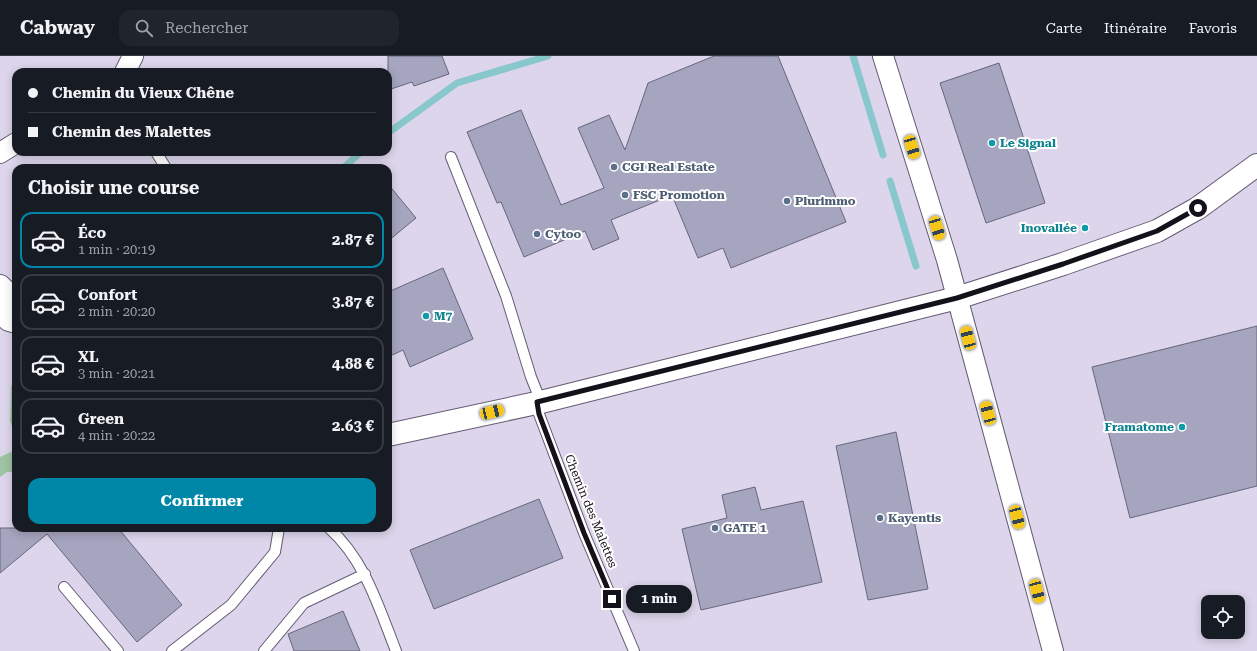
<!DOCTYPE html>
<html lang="fr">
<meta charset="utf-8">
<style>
body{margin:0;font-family:"Roboto Serif",serif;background:#20242c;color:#f1f3f6;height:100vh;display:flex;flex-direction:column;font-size:15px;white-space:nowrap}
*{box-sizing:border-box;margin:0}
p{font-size:13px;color:#9ea1a6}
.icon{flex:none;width:22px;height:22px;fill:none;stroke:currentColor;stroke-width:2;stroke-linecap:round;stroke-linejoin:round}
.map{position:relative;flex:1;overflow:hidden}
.drawer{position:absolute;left:12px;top:108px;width:380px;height:368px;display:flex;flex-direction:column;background:#171b24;border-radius:12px;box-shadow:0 2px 10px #0003}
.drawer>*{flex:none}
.hud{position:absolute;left:12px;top:12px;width:380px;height:88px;border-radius:12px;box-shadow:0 2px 10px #0003;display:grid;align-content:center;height:88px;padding:0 16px;background:#171b24}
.fabs{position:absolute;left:1201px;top:539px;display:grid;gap:8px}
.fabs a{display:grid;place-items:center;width:44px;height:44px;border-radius:8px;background:#171b24;box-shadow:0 2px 10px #0003;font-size:20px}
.end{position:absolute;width:18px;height:18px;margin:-9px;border:5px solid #14111a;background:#fff;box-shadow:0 0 0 2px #fff}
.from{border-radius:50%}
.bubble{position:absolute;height:28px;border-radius:12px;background:#171b24;box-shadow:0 2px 10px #0003;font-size:13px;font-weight:700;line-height:28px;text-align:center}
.car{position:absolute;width:12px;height:24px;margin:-12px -6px;border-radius:5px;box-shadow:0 0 3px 1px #0007;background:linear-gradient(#f5c518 24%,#345 0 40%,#f5c518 0 76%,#345 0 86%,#f5c518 0)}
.hud b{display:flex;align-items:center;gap:14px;height:38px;font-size:15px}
.hud b+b{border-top:1px solid #363941}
.hud i{width:10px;height:10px;background:#f1f3f6}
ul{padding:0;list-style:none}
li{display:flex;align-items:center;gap:12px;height:56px;margin:0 8px 6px;padding:0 8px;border:2px solid #363941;border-radius:12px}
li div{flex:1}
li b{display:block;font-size:15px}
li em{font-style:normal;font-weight:700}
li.active{border-color:#0087a8}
li>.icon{width:36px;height:36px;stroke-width:1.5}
h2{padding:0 16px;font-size:18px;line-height:48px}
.cta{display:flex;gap:8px;margin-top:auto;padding:8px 16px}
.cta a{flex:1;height:46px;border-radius:12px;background:#0087a8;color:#fff;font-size:16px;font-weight:700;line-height:46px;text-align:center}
header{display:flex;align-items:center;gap:24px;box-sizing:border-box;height:56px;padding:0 20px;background:#171b24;border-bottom:1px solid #363941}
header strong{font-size:19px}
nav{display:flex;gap:22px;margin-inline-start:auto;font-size:14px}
.search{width:280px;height:36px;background:#20242c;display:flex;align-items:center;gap:10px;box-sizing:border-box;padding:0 14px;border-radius:12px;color:#9ea1a6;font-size:15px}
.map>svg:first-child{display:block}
</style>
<header>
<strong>Cabway</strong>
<div class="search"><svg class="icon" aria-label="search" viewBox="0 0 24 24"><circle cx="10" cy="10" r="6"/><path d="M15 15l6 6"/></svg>Rechercher</div>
<nav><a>Carte</a><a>Itinéraire</a><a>Favoris</a></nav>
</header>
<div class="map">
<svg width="1257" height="595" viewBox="0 0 1257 595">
<rect width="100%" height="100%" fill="#ece2fd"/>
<path fill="#ddd5eb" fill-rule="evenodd" d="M0 0H1257V595H0ZM16 16H388V96H16ZM16 112H388V472H16ZM1208 546H1238V576H1208Z"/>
<path fill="#9ec4a3" d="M16 326V381L10 365 11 330Z
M16 390V416H7L0 421V401L13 395Z"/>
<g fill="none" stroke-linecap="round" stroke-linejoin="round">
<path stroke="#88c8cd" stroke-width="7" d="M853 0 883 99
M388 77 457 27 548 0
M343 112 361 96
M890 125 916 210"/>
</g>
<path fill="#a6a5bf" stroke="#67667e" d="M388 0H442L449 18 414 30 412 26 388 34Z
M714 0H778L846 166 731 212 723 192 698 202 672 139 611 164 619 183 593 194 585 175 524 201 501 146 497 147 467 76 521 54 561 149 604 132 578 72 609 59 625 94 648 27Z
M999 7 1045 147 986 167 940 27Z
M388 128 416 162 388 185Z
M443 212 473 283 410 311 403 294 388 301V236Z
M1257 270V430L1130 462 1092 311Z
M896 376 928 533 868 544 836 390Z
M755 431 761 454 803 445 822 526 701 554 682 473 727 462 722 439Z
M539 443 563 502 434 553 410 494Z
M0 472H118L182 549 137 586 47 478 0 517Z
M343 555 360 595H294L288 578Z"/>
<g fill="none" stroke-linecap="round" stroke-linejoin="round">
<defs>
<path id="lane" d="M156 96 166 112
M451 101 506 240 531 321 541 346
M537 346 539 358 584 477 634 595
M329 472C365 504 379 552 396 595
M64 531 118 595
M172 595 231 549 275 496 279 472
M264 595 304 547 365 518"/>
<path id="street" d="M883 0 947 204 1053 595
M125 16 133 0
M0 97 16 87"/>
<path id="secondary" d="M0 230 16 246
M0 256 9 264 16 266
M388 379 541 346 957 242 1063 208 1157 175 1198 152 1257 109"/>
</defs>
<use href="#lane" stroke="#645c73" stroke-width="12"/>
<use href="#street" stroke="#645c73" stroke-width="22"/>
<use href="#secondary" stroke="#645c73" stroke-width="24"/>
<use href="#lane" stroke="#fff" stroke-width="10"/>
<use href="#street" stroke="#fff" stroke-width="20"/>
<use href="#secondary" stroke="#fff" stroke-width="22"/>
</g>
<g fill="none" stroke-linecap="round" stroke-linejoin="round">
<path stroke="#14111a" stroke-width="5" d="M612 543 584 477 539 358 537 346 957 242 1063 208 1157 175 1198 152"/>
</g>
<g fill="#0f9aa8" stroke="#fff" stroke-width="1.5">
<circle cx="992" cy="87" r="4"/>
<circle cx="1085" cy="172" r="4"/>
<circle cx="426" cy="260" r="4"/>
<circle cx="1182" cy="371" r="4"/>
</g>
<g fill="#5c6f8a" stroke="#fff" stroke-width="1.5">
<circle cx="614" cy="111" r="4"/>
<circle cx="625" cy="139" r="4"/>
<circle cx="787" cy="145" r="4"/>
<circle cx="537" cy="178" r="4"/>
<circle cx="880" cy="462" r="4"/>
<circle cx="715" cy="472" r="4"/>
</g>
<g text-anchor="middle" stroke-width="4" stroke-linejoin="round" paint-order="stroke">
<g font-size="12" font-weight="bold" fill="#0d838f" stroke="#fff" text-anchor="start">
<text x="1000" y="91">Le Signal</text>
<text x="1077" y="176" text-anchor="end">Inovallée</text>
<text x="434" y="264">M7</text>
<text x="1174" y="375" text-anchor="end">Framatome</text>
</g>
<g font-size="12" font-weight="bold" fill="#4e5e75" stroke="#fff" text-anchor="start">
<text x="622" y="115">CGI Real Estate</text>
<text x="633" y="143">FSC Promotion</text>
<text x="795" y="149">Plurimmo</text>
<text x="545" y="182">Cytoo</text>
<text x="888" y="466">Kayentis</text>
<text x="723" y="476">GATE 1</text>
</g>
<g font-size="12" fill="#14111a" stroke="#fff">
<text transform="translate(591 455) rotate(68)" y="4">Chemin des Malettes</text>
</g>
</g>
</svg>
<div class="fabs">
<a><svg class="icon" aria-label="locate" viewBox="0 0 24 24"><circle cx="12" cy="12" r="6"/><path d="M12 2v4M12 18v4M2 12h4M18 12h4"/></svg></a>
</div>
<i class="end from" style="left:1198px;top:152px"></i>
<i class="end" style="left:612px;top:543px"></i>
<div class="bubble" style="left:626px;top:529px;width:66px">1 min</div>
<i class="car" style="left:912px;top:91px;rotate:163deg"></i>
<i class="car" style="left:937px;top:172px;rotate:163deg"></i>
<i class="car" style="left:968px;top:282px;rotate:345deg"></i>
<i class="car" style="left:492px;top:356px;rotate:77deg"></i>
<i class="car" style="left:988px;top:357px;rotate:345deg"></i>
<i class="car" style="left:1017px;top:461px;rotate:165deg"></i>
<i class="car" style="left:1037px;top:535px;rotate:165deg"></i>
<div class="hud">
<b><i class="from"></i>Chemin du Vieux Chêne</b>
<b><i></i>Chemin des Malettes</b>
</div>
<section class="drawer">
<h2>Choisir une course</h2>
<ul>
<li class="active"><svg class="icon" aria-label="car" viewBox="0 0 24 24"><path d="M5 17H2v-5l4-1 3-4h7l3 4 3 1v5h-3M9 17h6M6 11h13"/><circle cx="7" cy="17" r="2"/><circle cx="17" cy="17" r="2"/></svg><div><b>Éco</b><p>1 min · 20:19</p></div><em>2.87 €</em></li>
<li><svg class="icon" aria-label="car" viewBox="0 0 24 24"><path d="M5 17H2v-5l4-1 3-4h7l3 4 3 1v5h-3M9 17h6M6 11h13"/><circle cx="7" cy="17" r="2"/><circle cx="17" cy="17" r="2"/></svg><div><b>Confort</b><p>2 min · 20:20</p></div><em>3.87 €</em></li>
<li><svg class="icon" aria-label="car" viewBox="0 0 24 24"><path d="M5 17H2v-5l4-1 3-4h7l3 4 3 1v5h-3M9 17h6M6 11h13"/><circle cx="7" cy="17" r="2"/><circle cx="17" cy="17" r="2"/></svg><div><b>XL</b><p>3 min · 20:21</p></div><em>4.88 €</em></li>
<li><svg class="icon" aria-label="car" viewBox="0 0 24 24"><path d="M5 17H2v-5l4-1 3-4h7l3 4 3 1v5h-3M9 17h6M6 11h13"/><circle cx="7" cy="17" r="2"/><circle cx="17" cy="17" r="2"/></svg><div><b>Green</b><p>4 min · 20:22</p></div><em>2.63 €</em></li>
</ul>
<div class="cta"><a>Confirmer</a></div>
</section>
</div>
